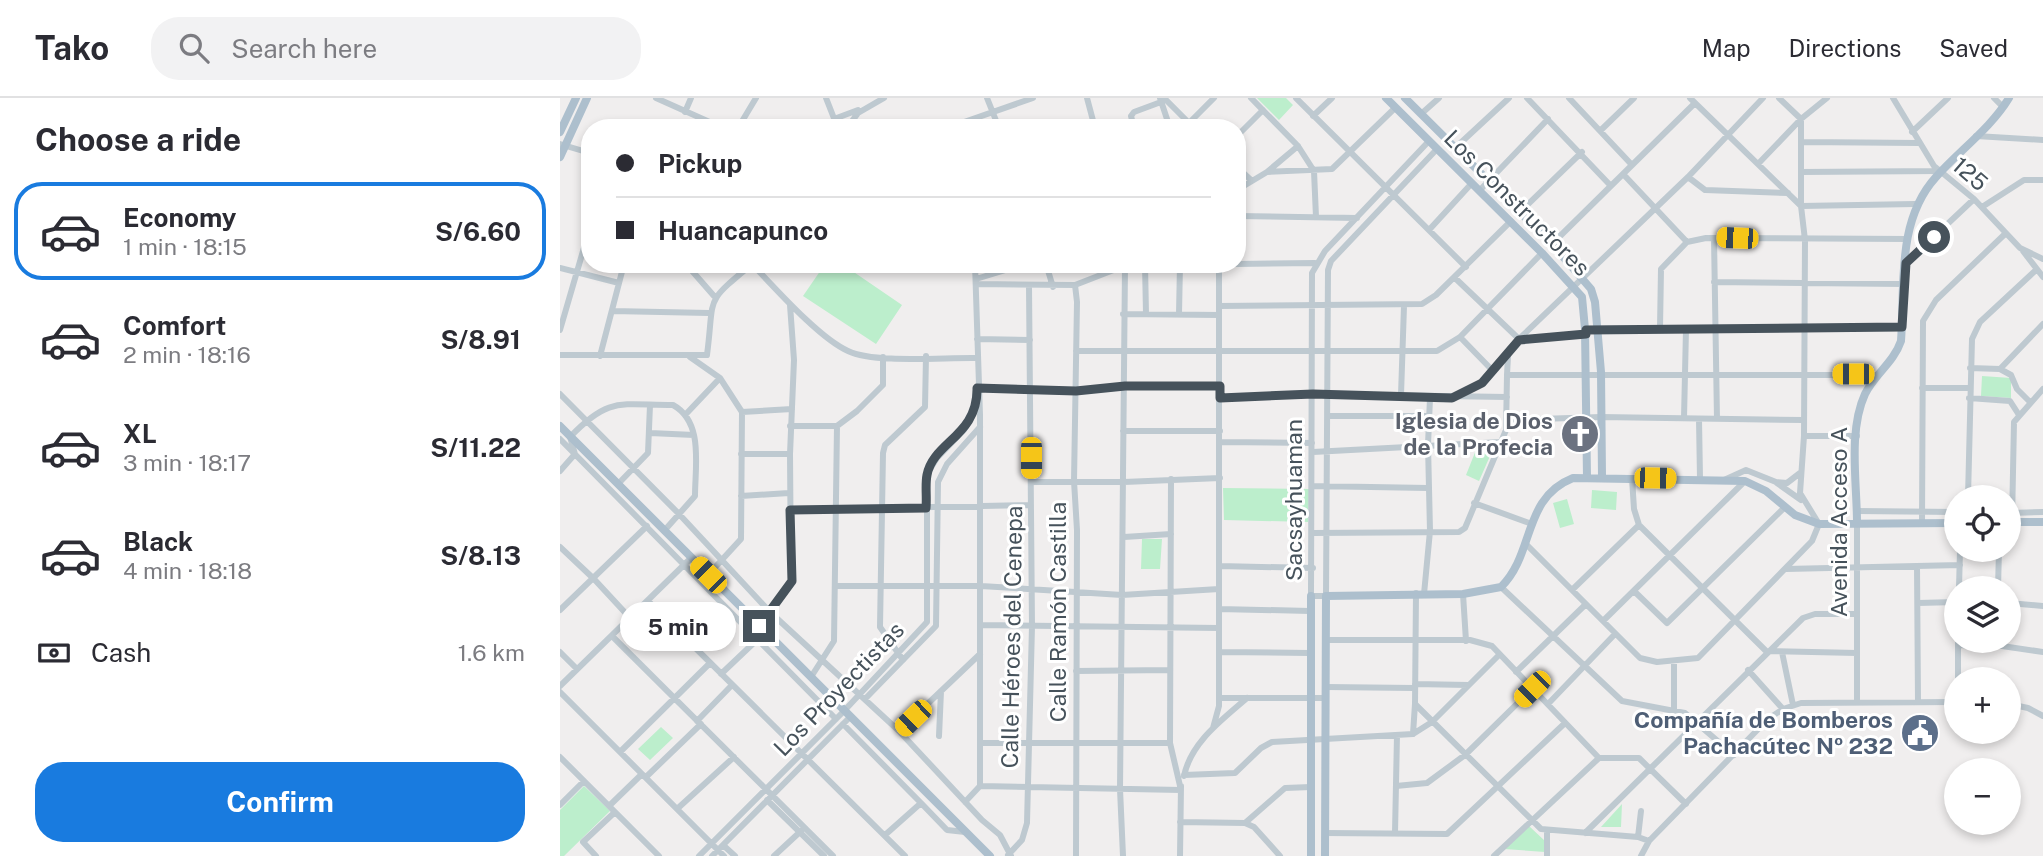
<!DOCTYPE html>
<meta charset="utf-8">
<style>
body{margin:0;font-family:"Public Sans",sans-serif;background:#f2f2f3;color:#2b2b33;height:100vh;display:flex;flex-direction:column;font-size:26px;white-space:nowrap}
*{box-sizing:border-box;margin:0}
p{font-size:23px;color:#7c7c81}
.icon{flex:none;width:38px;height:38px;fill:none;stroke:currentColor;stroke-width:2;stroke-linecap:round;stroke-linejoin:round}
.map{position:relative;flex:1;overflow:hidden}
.sheet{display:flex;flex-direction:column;background:#fff;width:560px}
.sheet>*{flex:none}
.guide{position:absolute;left:21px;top:21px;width:665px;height:154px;border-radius:28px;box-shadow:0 4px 10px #0003;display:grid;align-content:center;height:154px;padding:0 35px;background:#fff}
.buttons{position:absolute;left:1384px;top:387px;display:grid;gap:14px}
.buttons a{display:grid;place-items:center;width:77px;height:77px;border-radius:50%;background:#fff;box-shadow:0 4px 10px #0003;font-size:35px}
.end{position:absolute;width:32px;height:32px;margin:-16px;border:9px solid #46525b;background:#fff;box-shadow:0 0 0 4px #fff}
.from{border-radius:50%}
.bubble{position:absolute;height:49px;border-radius:24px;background:#fff;box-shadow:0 4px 10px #0003;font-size:23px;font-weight:700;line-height:49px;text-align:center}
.car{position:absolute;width:21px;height:42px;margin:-21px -10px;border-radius:9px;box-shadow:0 0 5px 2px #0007;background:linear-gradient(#f5c518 24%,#345 0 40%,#f5c518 0 76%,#345 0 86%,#f5c518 0)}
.guide b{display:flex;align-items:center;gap:24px;height:66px;font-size:26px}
.guide b+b{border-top:2px solid #e1e1e2}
.guide i{width:18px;height:18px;background:#2b2b33}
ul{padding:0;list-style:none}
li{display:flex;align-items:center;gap:21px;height:98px;margin:0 14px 10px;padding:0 21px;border:4px solid transparent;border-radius:28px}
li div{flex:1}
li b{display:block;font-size:26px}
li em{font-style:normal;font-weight:700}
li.active{border-color:#197bdf}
li>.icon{width:63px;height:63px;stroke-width:1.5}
h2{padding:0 35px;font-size:32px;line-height:84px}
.pay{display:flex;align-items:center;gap:18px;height:77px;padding:0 35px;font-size:26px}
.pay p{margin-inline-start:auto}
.primary-button{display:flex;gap:14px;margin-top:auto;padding:14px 35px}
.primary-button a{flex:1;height:80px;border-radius:28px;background:#197bdf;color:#fff;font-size:28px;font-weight:700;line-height:80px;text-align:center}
header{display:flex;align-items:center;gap:42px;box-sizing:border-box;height:98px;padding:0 35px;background:#fff;border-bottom:2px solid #e1e1e2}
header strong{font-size:33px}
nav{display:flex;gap:38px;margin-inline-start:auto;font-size:24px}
.search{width:490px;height:63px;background:#f2f2f3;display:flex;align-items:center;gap:18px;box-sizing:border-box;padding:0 24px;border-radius:28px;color:#7c7c81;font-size:26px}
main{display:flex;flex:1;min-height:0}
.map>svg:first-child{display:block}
</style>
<header>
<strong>Tako</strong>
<div class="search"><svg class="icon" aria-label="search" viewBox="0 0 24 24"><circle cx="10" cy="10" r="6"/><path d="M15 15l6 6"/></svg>Search here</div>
<nav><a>Map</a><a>Directions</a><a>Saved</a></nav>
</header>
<main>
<section class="sheet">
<h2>Choose a ride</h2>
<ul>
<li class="active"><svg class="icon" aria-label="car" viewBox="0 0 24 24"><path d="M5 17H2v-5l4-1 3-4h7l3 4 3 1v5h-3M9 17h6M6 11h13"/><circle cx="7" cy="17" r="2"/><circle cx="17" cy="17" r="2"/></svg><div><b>Economy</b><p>1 min · 18:15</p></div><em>S/6.60</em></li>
<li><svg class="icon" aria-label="car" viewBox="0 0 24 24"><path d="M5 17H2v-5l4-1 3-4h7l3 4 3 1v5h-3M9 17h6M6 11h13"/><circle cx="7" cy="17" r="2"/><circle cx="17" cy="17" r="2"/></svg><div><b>Comfort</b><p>2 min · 18:16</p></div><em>S/8.91</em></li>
<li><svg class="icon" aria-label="car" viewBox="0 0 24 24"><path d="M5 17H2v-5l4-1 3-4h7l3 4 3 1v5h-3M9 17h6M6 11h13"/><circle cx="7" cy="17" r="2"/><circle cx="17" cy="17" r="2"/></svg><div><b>XL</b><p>3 min · 18:17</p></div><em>S/11.22</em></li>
<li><svg class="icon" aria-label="car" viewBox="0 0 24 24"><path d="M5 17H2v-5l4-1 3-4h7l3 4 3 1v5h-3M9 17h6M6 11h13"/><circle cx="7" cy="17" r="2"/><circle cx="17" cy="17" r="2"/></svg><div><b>Black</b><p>4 min · 18:18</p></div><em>S/8.13</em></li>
</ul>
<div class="pay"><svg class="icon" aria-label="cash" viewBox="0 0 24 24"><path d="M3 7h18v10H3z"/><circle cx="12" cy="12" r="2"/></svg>Cash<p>1.6 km</p></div>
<div class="primary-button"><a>Confirm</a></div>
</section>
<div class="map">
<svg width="1483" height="758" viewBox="0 0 1483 758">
<rect width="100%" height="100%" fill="#f0eeee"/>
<path fill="#bceecc" d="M697 0H726L733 7 719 22Z
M265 166H282L342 207 316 246 243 198Z
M1422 278 1451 280V300L1421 298Z
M916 352 930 358 919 383 906 377Z
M663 390 749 391 748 424 664 422Z
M1032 392 1057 394 1056 412 1031 410Z
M1007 401 1014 426 1000 430 993 405Z
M582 441H602L600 471H581Z
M101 629 113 640 90 662 78 651Z
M24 688 50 713 4 758H0V712Z
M1062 706 1061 729H1041Z
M969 728 985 743V754L944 751Z"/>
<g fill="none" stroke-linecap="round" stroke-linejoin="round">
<path stroke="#bec9d0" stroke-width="6" d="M96 0 163 30
M266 0 277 28
M427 0 439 30
M527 0 535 30
M600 0 610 30
M604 0 634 30
M691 0 738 48 754 73 756 119
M736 0 906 169
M967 0 1050 87
M1009 0 1072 67
M1130 0 1241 108 1355 106
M1333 0 1374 68 1414 101 1460 150 1483 161
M1434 0 1443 9
M125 14 131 0
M861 16 879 0
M753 18 772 0
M274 21 298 12
M629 25 654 0
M178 30 196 0
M255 30 278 29
M287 30 298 15 324 0
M387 30 473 0
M522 30 534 25
M574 30 571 18 574 14 601 4
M1041 32 1074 0
M1352 34 1388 0
M677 38 703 12
M1416 38 1483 42
M869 43 765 153 752 175 751 498H766L768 172 771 163 877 51
M1242 44 1359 45
M0 46 30 55
M894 51 949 0
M1198 66 1241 21 1267 0
M677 69 692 83
M707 74 738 48
M1241 74 1379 73
M1064 77 1127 144
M1128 79 1145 92 1228 95
M677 92 707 74 772 71 835 10
M920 92 988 21
M1422 109 1464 82H1483
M960 114 1022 54
M677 118 797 120
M869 132 912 85
M1154 140 1157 321
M992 146 1135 5
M1463 153 1483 179
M1346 165 1414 101
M126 166 154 198
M486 166 493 189
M585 166 586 216
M677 166 755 165
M0 170 59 185
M895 180 959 241 1026 236
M416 181 465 166
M1154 184 1344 186
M416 186 515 187 569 166
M515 187 517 204 514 383 517 432 516 758
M659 208 862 206 876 197 951 123
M52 213 149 215
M563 216 659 217
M619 216 620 166
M1100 230 1101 171 1127 144 1146 140 1347 141
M1025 231 1341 229
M0 232 30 129
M900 239 933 273
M417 241 470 242
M516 253H877L900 239 982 155
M0 257H147C155 196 143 207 192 166 215 190 259 240 288 253 315 266 386 259 418 260
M40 258 64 166
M948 258 947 277H1318
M130 259 160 280 182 314 181 441 148 477
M1410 270 1440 271 1483 226
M1440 271 1451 277 1457 291 1470 304
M417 290 516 293 565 288H660
M1362 290H1409
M0 296 119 416 210 514 339 633 422 722 440 737 451 758
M841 297 844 208
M660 300 753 296 947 299
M892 300 922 285 959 241 1128 79 1203 0
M1409 300 1450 303 1459 317
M182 314 232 311
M126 316 160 280
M769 318H869
M1124 320 1126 231
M1139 321 1140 381
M948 322 1041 319 1243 322
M230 328H277
M563 333H660
M90 335 134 337
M1244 338H1297
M0 341 276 621
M660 344 752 345
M753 354 941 344
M181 356H230
M0 373 15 356 10 339C49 298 60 307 113 307 144 324 135 368 135 398L104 433
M1072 380 1074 411 1079 427 1206 553 1297 555
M1164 382 1186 372 1216 384 1227 385 1240 375
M471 384H564L660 380
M1217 385 1241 402
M58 386 88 355 90 307
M753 388 868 390
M181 398 229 395
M1408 399 1412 241 1420 224 1476 172
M914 405 972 426
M230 412 471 407
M1297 413 1396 414
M1451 415 1483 414
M1452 424 1454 324 1483 291
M1297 425V604
M1362 425 1363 223 1376 202 1446 135
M753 435 899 434 905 430 946 332 947 277
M564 439 611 436
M965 445 1080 560 1097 564 1138 560 1252 443 1259 426 1240 395 1244 338 1245 142 1241 108V21L1219 0
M0 449 34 481 71 521
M659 468 753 470
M1357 468 1358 604
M1226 471 1400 467
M275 488H421L562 497 659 491
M941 489 1062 603 1125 615 1174 657
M1399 490 1400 452
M1438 490 1439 452
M1013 491 1079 427
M1075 494 1107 525 1225 409
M856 495 855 606 981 731 1078 739 1089 743
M864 496 870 433 868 347 870 300
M903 496 906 543
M88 503 345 758
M1358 505 1396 504
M1449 505 1483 508
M659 511 750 513
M0 512 87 428
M1043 523 1185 383
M420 527 659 530
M199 528 231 483 230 356 234 262 230 207
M52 538 273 758
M766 542H910L932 548 1039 660H1079L1126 706
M1398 547 1442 548 1483 554
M0 554 17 571
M659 554 749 555
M1222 554 1233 607
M343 562 320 529 323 355 325 347 365 309 366 258
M1188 572 1223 611
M516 573 610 572
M956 574 1026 506
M161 576 200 539
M251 579 274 543 277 328 297 313 323 287V259
M1398 581V544
M855 586 908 587
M0 588 131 460
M766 589 854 590
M0 594 164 758
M659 600H766
M305 601 376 528 378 384 387 366 420 329
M988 606 1055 536
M1449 606 1468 610 1483 618
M1114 612V563
M137 623 172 587
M283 626 361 705
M653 630 659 608V166
M339 633 420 556
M853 636 855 606
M379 638 381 593
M420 645H610
M60 654 150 565
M0 659 99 758
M624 677 675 675 701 650 712 644 853 636 872 624 939 557
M624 678C631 644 662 622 687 600
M86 679 141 626
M420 688 621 692 610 645 611 381
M836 688 867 685 905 657 972 591
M207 702 264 758
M405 704 420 688V317L415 166
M0 707 24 683
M49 708 82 676
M117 711 174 659
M620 724 685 725 725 690 751 689
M685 725 694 729 720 758
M765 735 887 736 1004 626
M835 735 837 637
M1025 735 1243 520 1255 516H1297
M325 737 361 705 387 732 405 734
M1078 739 1081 713
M163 747 175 758
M448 757 462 742 467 725 472 528 469 188
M36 758 23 744 55 714
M139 758 284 613 367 524V376L377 360 404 332 418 307
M152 758 290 619
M214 758 241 733
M563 758 560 691 565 168
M620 758 621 688
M934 758 1039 660
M987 758V733
M1081 758 1089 743 1208 621 1223 611 1241 605 1396 604"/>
<path stroke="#adbfcd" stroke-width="8" d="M826 0 982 155 1022 199 1025 231 1027 380
M845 0 992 146 1031 191 1035 204 1041 274 1042 379
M0 34 16 0
M0 59 27 0
M0 328 430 758
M1449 424H1483
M1297 425C1297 385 1288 333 1305 296 1314 277 1334 264 1341 243 1345 188 1336 123 1376 79 1399 53 1431 30 1449 0
M751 498V758
M765 758 766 498 903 496 941 489C975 456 962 400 1013 380L1185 383 1206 393 1235 417 1259 426 1396 425"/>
</g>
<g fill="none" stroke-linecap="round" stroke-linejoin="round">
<path stroke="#46525b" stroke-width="9" d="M199 528 232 483 230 412 366 410C367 399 365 387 367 377 373 344 418 338 417 290L516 293 565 288H660V300L753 296 892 300 922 285 959 242 1026 236V232L1342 229 1346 165 1374 139"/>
</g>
<defs>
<symbol id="church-disc" viewBox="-11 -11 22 22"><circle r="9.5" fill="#6b7280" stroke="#fff"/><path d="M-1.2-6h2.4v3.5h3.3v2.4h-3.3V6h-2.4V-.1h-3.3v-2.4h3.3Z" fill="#fff"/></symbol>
<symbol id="civic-disc" viewBox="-11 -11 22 22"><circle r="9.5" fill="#5c6f8a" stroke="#fff"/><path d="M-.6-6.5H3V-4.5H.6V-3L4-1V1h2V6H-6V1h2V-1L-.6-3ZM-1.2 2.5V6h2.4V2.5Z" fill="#fff"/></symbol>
</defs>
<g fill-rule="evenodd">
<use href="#church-disc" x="998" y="314" width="44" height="44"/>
<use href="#civic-disc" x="1338" y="613" width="44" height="44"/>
</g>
<g text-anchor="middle" stroke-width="6" stroke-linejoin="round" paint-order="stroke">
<g font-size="23" fill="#46525b" stroke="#fff">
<text transform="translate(1410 76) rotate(41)" y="8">125</text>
<text transform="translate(957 105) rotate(45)" y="8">Los Constructores</text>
<text transform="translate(734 402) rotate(-90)" y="8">Sacsayhuaman</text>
<text transform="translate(1279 424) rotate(-90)" y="8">Avenida Acceso A</text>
<text transform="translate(498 514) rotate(-90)" y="8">Calle Ramón Castilla</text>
<text transform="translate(452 539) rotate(-89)" y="8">Calle Héroes del Cenepa</text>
<text transform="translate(279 591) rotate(-46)" y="8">Los Proyectistas</text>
</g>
<g font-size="23" font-weight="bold" fill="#5b616d" stroke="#fff" text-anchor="end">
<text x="993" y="331">Iglesia de Dios<tspan x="993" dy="26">de la Profecia</tspan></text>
</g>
<g font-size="23" font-weight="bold" fill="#4e5e75" stroke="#fff" text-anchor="end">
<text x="1333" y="630">Compañía de Bomberos<tspan x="1333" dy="26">Pachacútec Nº 232</tspan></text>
</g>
</g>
</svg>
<div class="buttons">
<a><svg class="icon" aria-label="locate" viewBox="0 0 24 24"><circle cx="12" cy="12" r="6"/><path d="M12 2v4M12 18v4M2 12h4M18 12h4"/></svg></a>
<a><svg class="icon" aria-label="layers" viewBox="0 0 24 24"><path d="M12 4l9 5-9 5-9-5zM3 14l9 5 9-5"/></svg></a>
<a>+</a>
<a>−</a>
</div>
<i class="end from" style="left:1374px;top:139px"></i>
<i class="end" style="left:199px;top:528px"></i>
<div class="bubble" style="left:60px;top:504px;width:116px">5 min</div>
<i class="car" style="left:1177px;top:140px;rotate:272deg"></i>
<i class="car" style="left:1293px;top:276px;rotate:270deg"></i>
<i class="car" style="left:471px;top:360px;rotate:180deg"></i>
<i class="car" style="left:1095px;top:380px;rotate:91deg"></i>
<i class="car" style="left:148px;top:477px;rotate:315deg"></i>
<i class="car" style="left:972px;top:591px;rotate:225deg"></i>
<i class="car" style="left:353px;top:620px;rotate:226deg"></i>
<div class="guide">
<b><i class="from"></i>Pickup</b>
<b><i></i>Huancapunco</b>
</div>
</div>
</main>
